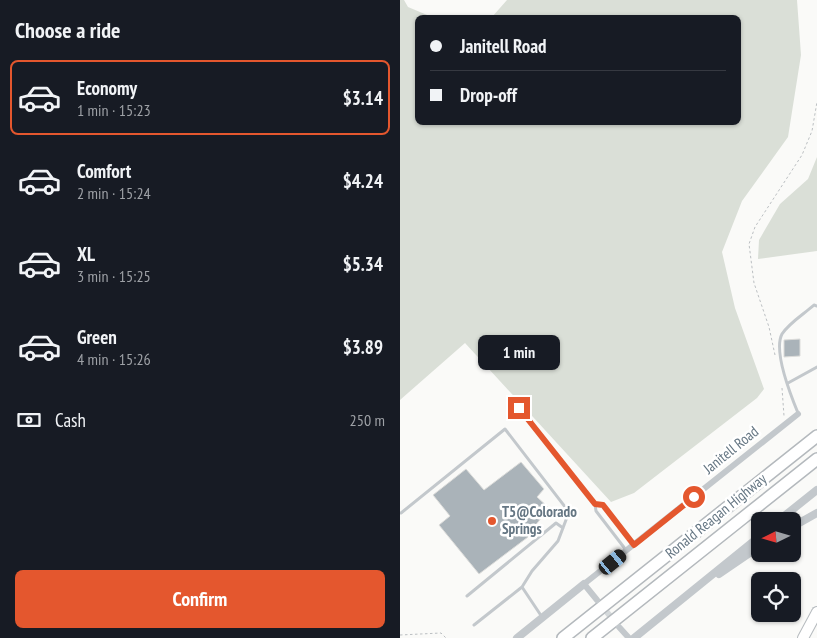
<!DOCTYPE html>
<meta charset="utf-8">
<style>
body{margin:0;font-family:"PT Sans Narrow",sans-serif;background:#20242c;color:#f1f3f6;height:100vh;display:flex;flex-direction:column;font-size:19px;white-space:nowrap}
*{box-sizing:border-box;margin:0}
p{font-size:16px;color:#9ea1a6}
.icon{flex:none;width:28px;height:28px;fill:none;stroke:currentColor;stroke-width:2;stroke-linecap:round;stroke-linejoin:round}
.map{position:relative;flex:1;overflow:hidden}
.drawer{display:flex;flex-direction:column;background:#171b24;width:400px}
.drawer>*{flex:none}
.hud{position:absolute;left:15px;top:15px;width:326px;height:110px;border-radius:8px;box-shadow:0 1px 4px #0004;display:grid;align-content:center;height:110px;padding:0 15px;background:#171b24}
.needle{width:32px;rotate:265deg}
.controls{position:absolute;left:351px;top:512px;display:grid;gap:10px}
.controls a{display:grid;place-items:center;width:50px;height:50px;border-radius:8px;background:#171b24;box-shadow:0 1px 4px #0004;font-size:25px}
.end{position:absolute;width:22px;height:22px;margin:-11px;border:6px solid #e4572e;background:#fff;box-shadow:0 0 0 2px #fff}
.from{border-radius:50%}
.bubble{position:absolute;height:35px;border-radius:8px;background:#171b24;box-shadow:0 1px 4px #0004;font-size:16px;font-weight:600;line-height:35px;text-align:center}
.car{position:absolute;width:15px;height:30px;margin:-15px -8px;border-radius:6px;box-shadow:0 0 4px 1px #0007;background:linear-gradient(#222 24%,#8ab4d8 0 40%,#222 0 76%,#8ab4d8 0 86%,#222 0)}
.hud b{display:flex;align-items:center;gap:18px;height:48px;font-size:19px}
.hud b+b{border-top:1px solid #363941}
.hud i{width:12px;height:12px;background:#f1f3f6}
ul{padding:0;list-style:none}
li{display:flex;align-items:center;gap:15px;height:75px;margin:0 10px 8px;padding:0 5px;border:2px solid transparent;border-radius:8px}
li div{flex:1}
li b{display:block;font-size:19px}
li em{font-style:normal;font-weight:600}
li.on{border-color:#e4572e}
li>.icon{width:45px;height:45px;stroke-width:1.5}
h2{padding:0 15px;font-size:22px;line-height:60px}
.pay{display:flex;align-items:center;gap:12px;height:55px;padding:0 15px;font-size:19px}
.pay p{margin-inline-start:auto}
.primary-button{display:flex;gap:10px;margin-top:auto;padding:10px 15px}
.primary-button a{flex:1;height:58px;border-radius:8px;background:#e4572e;color:#fff;font-size:20px;font-weight:600;line-height:58px;text-align:center}
main{display:flex;flex:1;min-height:0}
.map>svg:first-child{display:block}
</style>
<main>
<section class="drawer">
<h2>Choose a ride</h2>
<ul>
<li class="on"><svg class="icon" aria-label="car" viewBox="0 0 24 24"><path d="M5 17H2v-5l4-1 3-4h7l3 4 3 1v5h-3M9 17h6M6 11h13"/><circle cx="7" cy="17" r="2"/><circle cx="17" cy="17" r="2"/></svg><div><b>Economy</b><p>1 min · 15:23</p></div><em>$3.14</em></li>
<li><svg class="icon" aria-label="car" viewBox="0 0 24 24"><path d="M5 17H2v-5l4-1 3-4h7l3 4 3 1v5h-3M9 17h6M6 11h13"/><circle cx="7" cy="17" r="2"/><circle cx="17" cy="17" r="2"/></svg><div><b>Comfort</b><p>2 min · 15:24</p></div><em>$4.24</em></li>
<li><svg class="icon" aria-label="car" viewBox="0 0 24 24"><path d="M5 17H2v-5l4-1 3-4h7l3 4 3 1v5h-3M9 17h6M6 11h13"/><circle cx="7" cy="17" r="2"/><circle cx="17" cy="17" r="2"/></svg><div><b>XL</b><p>3 min · 15:25</p></div><em>$5.34</em></li>
<li><svg class="icon" aria-label="car" viewBox="0 0 24 24"><path d="M5 17H2v-5l4-1 3-4h7l3 4 3 1v5h-3M9 17h6M6 11h13"/><circle cx="7" cy="17" r="2"/><circle cx="17" cy="17" r="2"/></svg><div><b>Green</b><p>4 min · 15:26</p></div><em>$3.89</em></li>
</ul>
<div class="pay"><svg class="icon" aria-label="cash" viewBox="0 0 24 24"><path d="M3 7h18v10H3z"/><circle cx="12" cy="12" r="2"/></svg>Cash<p>250 m</p></div>
<div class="primary-button"><a>Confirm</a></div>
</section>
<div class="map">
<svg width="417" height="638" viewBox="0 0 417 638">
<rect width="100%" height="100%" fill="#fafaf8"/>
<path fill="#dadfd7" d="M0 0H4L8 7 32 17 18 18V122H339V18L92 17 107 0H397L401 55 388 137 342 201 322 252 335 308 364 389 357 398 234 493 211 502 65 343 0 400Z
M417 157V251L358 259 359 240 380 204 408 179Z"/>
<path fill="#aab3b9" stroke="#dcdcda" d="M400 339V356L384 357V340Z
M121 462 144 489 137 497 149 508 131 531 132 534 79 574 39 525 50 516 33 495 66 469 84 490Z"/>
<g fill="none" stroke-linecap="round" stroke-linejoin="round">
<path stroke="#d5d9db" stroke-width="6" stroke-dasharray="6 3" stroke-linecap="butt" d="M201 605 215 622"/>
<defs>
<path id="primary" d="M403 638 417 612"/>
<path id="motorway" d="M163 638 417 436
M192 638 417 459"/>
</defs>
<use href="#primary" stroke="#b5babe" stroke-width="12"/>
<use href="#motorway" stroke="#b4b9bd" stroke-width="14"/>
<path stroke="#bbbfc2" stroke-width="1" stroke-dasharray="2.5 2.5" stroke-linecap="butt" d="M375 355 369 327 354 283 349 244 355 227 402 155 412 131 417 102
M382 388 384 416
M0 635 41 633 46 638"/>
<path stroke="#c3c8cc" stroke-width="3" d="M388 383 417 367
M119 408 195 504 196 511 226 550
M398 413C391 396 373 351 382 334 389 323 404 314 414 305L417 306
M195 504 203 505 234 544
M1 513 105 429 169 512 158 541 132 571 122 587
M67 596 156 523 163 528
M74 625 122 587 142 617"/>
<path stroke="#c3c8cc" stroke-width="6" d="M197 600 184 584 398 414
M219 627 229 638"/>
<path stroke="#c3c8cc" stroke-width="8" d="M378 521 417 490
M392 527 417 513
M319 574 360 546
M117 638 184 584
M234 638 360 536"/>
<use href="#primary" stroke="#fff" stroke-width="10"/>
<use href="#motorway" stroke="#fff" stroke-width="11"/>
</g>
<g fill="none" stroke-linecap="round" stroke-linejoin="round">
<path stroke="#e4572e" stroke-width="6" d="M119 408 195 504 203 505 234 545 294 497"/>
</g>
<circle fill="#e4572e" stroke="#fff" stroke-width="2" cx="92" cy="521" r="5"/>
<g text-anchor="middle" stroke-width="5" stroke-linejoin="round" paint-order="stroke">
<g font-size="15" fill="#657683" stroke="#fff">
<text transform="translate(331 450) rotate(-39)" y="5">Janitell Road</text>
<text transform="translate(316 516) rotate(-39)" y="5">Ronald Reagan Highway</text>
</g>
<g font-size="15" font-weight="bold" fill="#657683" stroke="#fff" text-anchor="start">
<text x="102" y="517">T5@Colorado<tspan x="102" dy="17">Springs</tspan></text>
</g>
</g>
</svg>
<div class="controls">
<a><svg class="needle" viewBox="-14 -14 28 28"><path d="M0-13l5 13h-10z" fill="#e53935"/><path d="M0 13l5-13h-10z" fill="#9ea1a6"/></svg></a>
<a><svg class="icon" aria-label="locate" viewBox="0 0 24 24"><circle cx="12" cy="12" r="6"/><path d="M12 2v4M12 18v4M2 12h4M18 12h4"/></svg></a>
</div>
<i class="end from" style="left:294px;top:497px"></i>
<i class="end" style="left:119px;top:408px"></i>
<div class="bubble" style="left:78px;top:335px;width:82px">1 min</div>
<i class="car" style="left:213px;top:562px;rotate:51deg"></i>
<div class="hud">
<b><i class="from"></i>Janitell Road</b>
<b><i></i>Drop-off</b>
</div>
</div>
</main>
